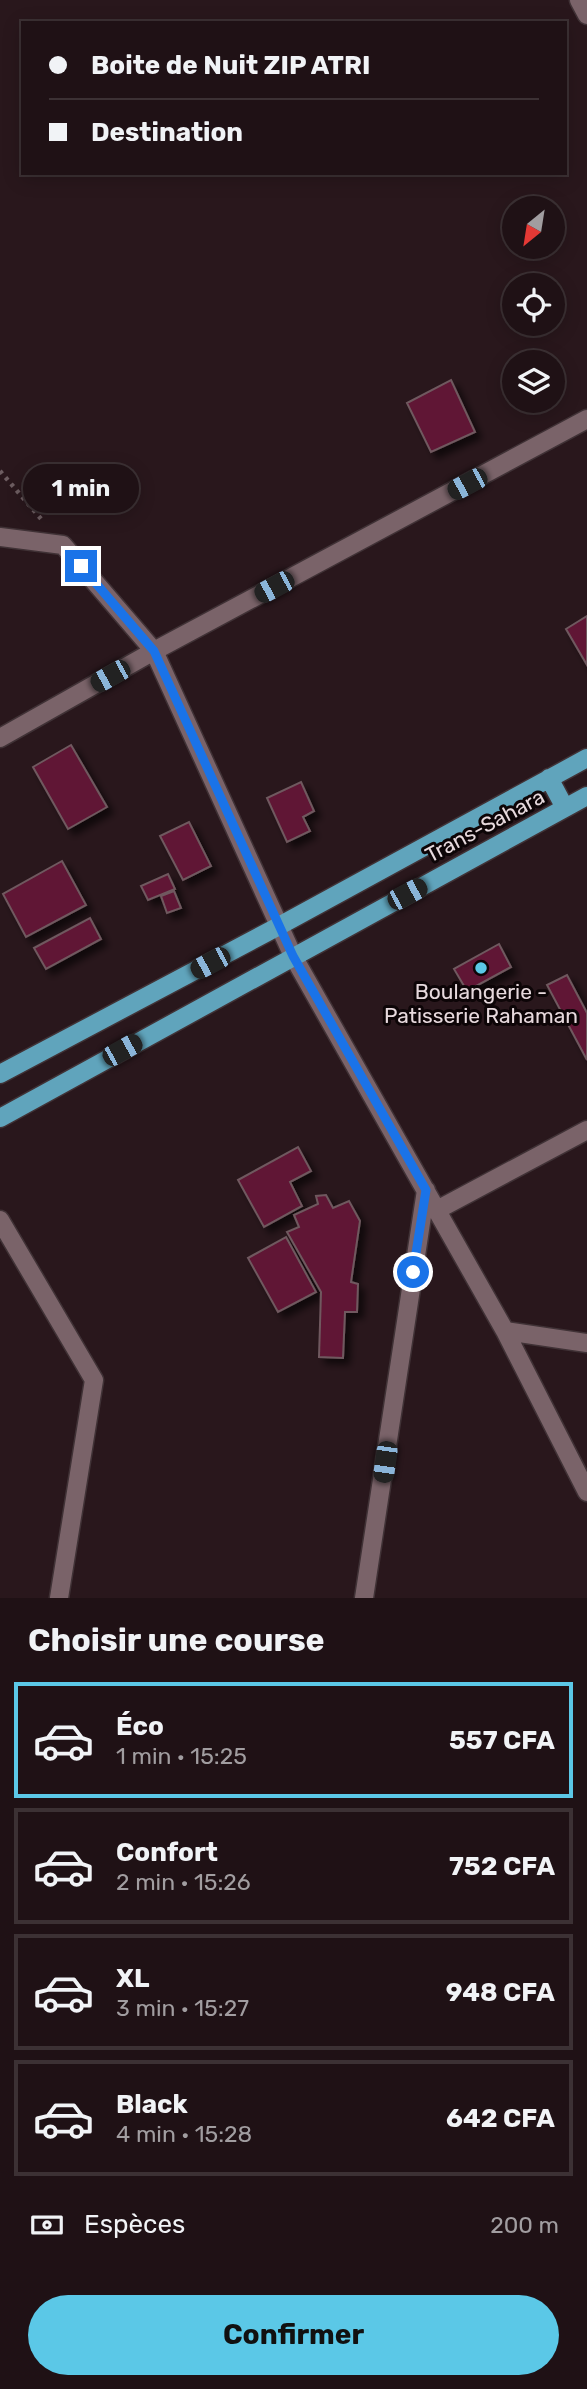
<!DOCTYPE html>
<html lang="fr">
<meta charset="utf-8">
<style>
body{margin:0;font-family:Rubik,sans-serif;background:#271a1e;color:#f1f3f6;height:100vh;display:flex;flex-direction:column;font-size:26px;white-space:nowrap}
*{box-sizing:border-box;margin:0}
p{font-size:23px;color:#a19da0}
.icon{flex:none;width:38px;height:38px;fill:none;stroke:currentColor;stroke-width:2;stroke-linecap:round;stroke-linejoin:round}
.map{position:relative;height:1598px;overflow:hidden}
.sheet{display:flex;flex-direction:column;background:#1f1115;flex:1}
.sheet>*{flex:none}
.top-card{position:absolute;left:21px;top:21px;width:546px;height:154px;border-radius:0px;box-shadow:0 4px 18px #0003,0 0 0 2px #3c3134;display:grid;align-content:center;height:154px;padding:0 28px;background:#1f1115}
.needle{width:46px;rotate:210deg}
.controls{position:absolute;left:502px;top:196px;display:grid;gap:14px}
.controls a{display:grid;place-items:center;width:63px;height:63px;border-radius:50%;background:#1f1115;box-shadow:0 4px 18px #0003,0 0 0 2px #3c3134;font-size:35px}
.end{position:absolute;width:32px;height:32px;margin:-16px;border:9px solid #1a73e8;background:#fff;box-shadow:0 0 0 4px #fff}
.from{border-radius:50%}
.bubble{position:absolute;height:49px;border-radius:24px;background:#1f1115;box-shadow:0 4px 18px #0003,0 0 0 2px #3c3134;font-size:23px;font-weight:700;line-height:49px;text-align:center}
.car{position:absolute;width:21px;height:42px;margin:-21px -10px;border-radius:9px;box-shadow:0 0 5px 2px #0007;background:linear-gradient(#222 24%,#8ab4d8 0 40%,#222 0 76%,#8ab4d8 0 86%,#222 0)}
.top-card b{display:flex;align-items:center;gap:24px;height:66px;font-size:26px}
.top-card b+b{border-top:2px solid #3c3134}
.top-card i{width:18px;height:18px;background:#f1f3f6}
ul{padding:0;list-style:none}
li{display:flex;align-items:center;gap:21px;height:116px;margin:0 14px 10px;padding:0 14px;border:4px solid #3c3134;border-radius:0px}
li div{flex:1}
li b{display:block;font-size:26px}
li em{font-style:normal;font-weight:700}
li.current{border-color:#5bc8e7}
li>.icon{width:63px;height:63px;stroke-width:1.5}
h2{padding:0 28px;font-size:32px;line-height:84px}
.pay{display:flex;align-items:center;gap:18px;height:77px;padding:0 28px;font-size:26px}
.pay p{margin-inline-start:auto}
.primary-button{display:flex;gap:14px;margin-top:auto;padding:14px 28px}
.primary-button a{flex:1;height:80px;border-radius:42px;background:#5bc8e7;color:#111;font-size:28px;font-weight:700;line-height:80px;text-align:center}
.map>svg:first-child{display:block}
</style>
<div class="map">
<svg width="587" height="1598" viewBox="0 0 587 1598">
<defs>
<filter id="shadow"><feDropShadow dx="6" dy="6" stdDeviation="3.5" flood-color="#0009"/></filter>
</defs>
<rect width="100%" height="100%" fill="#29171c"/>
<path fill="#601634" stroke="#6f595f" stroke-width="2" filter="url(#shadow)" d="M451 380 475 432 431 452 407 403Z
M587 616V665L566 629Z
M71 745 107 807 68 829 33 767Z
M301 782 314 811 303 817 310 831 287 842 267 798Z
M189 822 211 866 183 880 160 836Z
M62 861 86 905 26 937 3 894Z
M168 874 175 889 148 900 141 886Z
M174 891 181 908 167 913 161 896Z
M90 918 101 939 46 969 34 948Z
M499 944 511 967 467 991 454 969Z
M567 975 587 1013V1060L547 985Z
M298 1147 311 1171 290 1182 302 1206 264 1227 238 1180Z
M326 1195 333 1208 349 1201 360 1221 351 1282 358 1284 357 1312H345L343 1358 319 1357 321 1292 287 1232 299 1227 294 1215 318 1204 316 1196Z
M286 1237 316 1292 278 1312 248 1258Z"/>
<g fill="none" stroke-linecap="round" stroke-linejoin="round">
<defs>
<path id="street" d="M579 0 587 15
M0 537 63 545 154 651 293 956 505 1331 587 1492
M0 738 154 651 587 419
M437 1210 587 1130
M0 1220 94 1380 59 1598
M505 1331 587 1343
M364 1598 426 1190"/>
<path id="primary" d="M549 778 565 808
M0 1074 279 926 587 758
M0 1118 587 796"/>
</defs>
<use href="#street" stroke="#403236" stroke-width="21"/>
<use href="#primary" stroke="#403236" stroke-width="21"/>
<path stroke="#6d5d61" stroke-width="4.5" stroke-dasharray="3.5 5" stroke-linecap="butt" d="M0 471 42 520"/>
<use href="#street" stroke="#7a6369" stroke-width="18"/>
<use href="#primary" stroke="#60a4bc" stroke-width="18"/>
</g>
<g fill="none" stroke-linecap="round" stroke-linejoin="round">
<path stroke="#1a73e8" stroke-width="9" d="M81 566 154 651 293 956 426 1190 413 1272"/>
</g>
<circle fill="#5bc8e7" stroke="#0d0507" stroke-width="2.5" cx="481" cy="968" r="7"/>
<g text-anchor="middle" stroke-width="6" stroke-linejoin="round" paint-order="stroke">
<g font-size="21" fill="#e7d9dd" stroke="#0d0507">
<text transform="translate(485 826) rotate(-28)" y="7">Trans-Sahara</text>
</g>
<g font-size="21" fill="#e7d9dd" stroke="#0d0507">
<text x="481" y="999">Boulangerie -<tspan x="481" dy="24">Patisserie Rahaman</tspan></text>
</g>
</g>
</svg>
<div class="controls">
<a><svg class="needle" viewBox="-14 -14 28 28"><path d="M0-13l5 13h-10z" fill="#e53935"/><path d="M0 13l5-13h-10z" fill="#a19da0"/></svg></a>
<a><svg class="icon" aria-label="locate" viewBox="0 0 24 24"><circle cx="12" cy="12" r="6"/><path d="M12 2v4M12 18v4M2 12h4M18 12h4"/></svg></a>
<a><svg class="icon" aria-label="layers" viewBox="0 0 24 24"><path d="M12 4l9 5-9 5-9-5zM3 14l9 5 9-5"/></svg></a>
</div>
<i class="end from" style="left:413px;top:1272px"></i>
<i class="end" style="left:81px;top:566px"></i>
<div class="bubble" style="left:23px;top:464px;width:116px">1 min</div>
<i class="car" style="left:467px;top:484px;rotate:242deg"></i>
<i class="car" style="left:274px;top:587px;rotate:242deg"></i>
<i class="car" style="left:110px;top:676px;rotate:241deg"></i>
<i class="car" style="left:407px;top:894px;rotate:62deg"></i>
<i class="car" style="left:210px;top:963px;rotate:242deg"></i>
<i class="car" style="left:122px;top:1050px;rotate:61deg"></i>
<i class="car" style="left:385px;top:1462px;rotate:188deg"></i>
<div class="top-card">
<b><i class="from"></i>Boite de Nuit ZIP ATRI</b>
<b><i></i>Destination</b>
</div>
</div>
<section class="sheet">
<h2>Choisir une course</h2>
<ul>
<li class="current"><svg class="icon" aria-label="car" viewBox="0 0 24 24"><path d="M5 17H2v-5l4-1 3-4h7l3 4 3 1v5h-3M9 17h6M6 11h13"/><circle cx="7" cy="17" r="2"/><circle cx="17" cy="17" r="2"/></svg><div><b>Éco</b><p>1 min · 15:25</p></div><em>557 CFA</em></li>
<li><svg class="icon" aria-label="car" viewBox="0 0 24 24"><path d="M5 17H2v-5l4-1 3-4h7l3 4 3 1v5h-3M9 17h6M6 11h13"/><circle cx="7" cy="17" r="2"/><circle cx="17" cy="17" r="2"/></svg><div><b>Confort</b><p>2 min · 15:26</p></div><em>752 CFA</em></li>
<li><svg class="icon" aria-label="car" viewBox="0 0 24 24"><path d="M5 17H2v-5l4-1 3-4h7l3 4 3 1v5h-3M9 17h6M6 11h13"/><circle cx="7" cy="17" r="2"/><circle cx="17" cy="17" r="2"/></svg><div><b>XL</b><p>3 min · 15:27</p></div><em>948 CFA</em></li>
<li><svg class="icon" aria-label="car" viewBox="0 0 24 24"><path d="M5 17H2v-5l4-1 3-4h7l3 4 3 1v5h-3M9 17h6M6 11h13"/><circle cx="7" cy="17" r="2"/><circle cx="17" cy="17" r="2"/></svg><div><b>Black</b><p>4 min · 15:28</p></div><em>642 CFA</em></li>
</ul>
<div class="pay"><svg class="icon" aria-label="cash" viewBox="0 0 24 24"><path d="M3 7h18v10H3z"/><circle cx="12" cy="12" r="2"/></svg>Espèces<p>200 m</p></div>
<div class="primary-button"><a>Confirmer</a></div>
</section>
